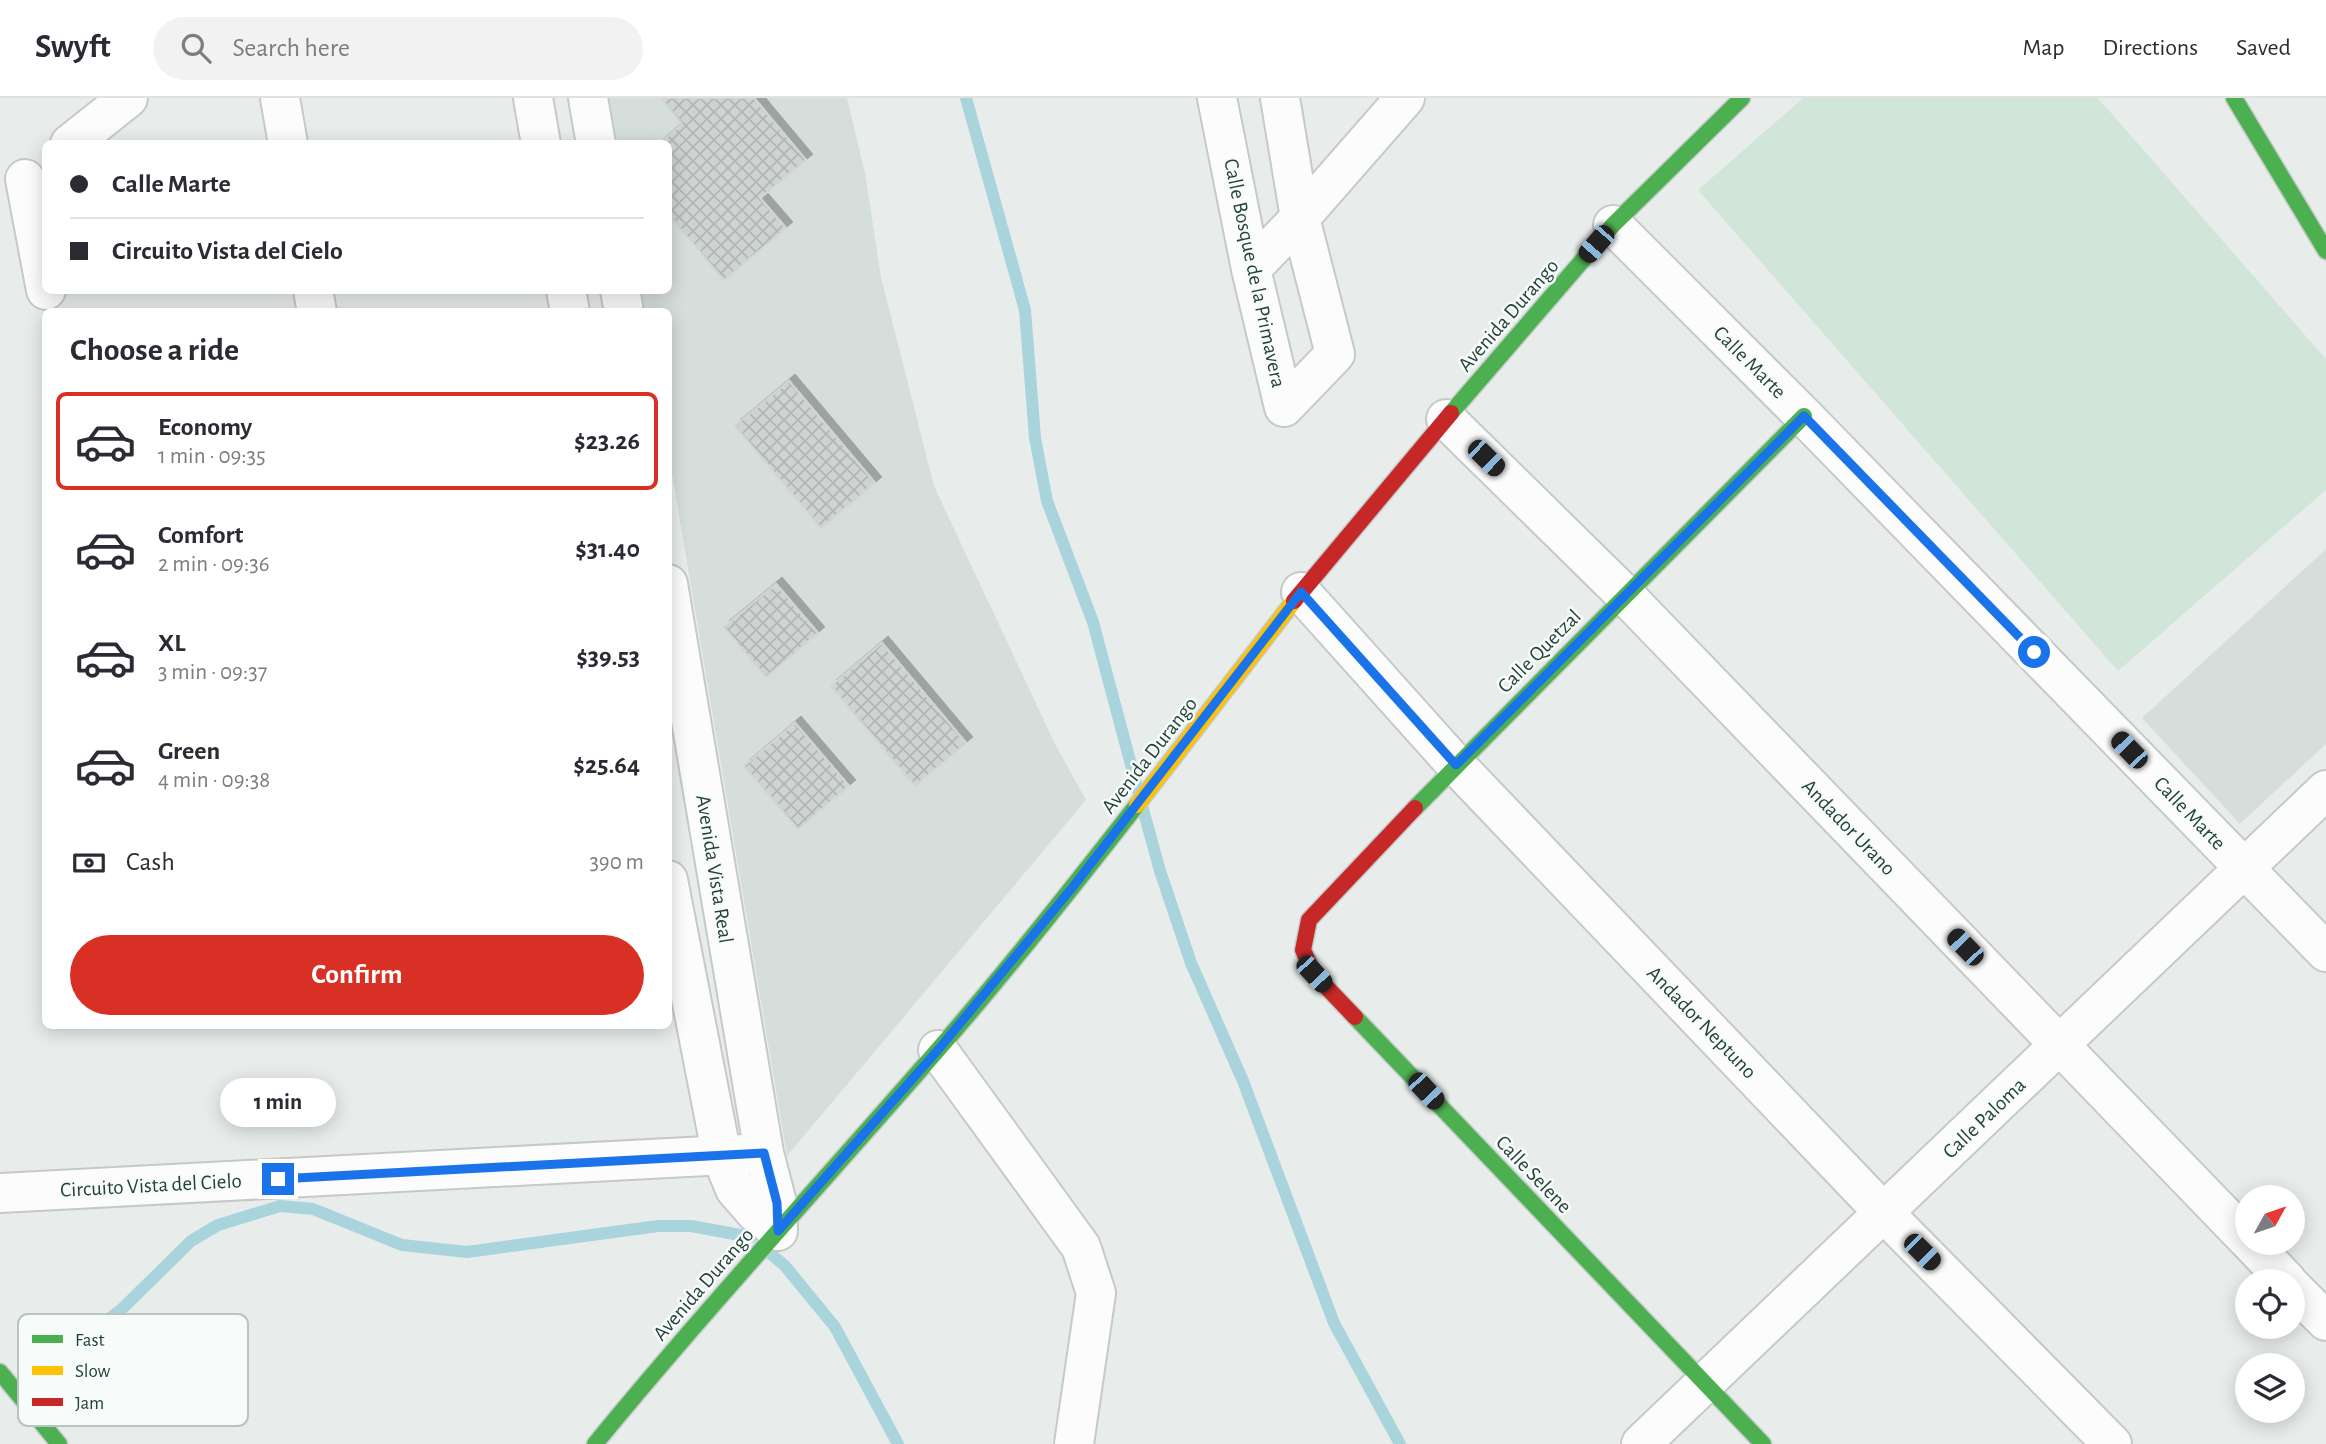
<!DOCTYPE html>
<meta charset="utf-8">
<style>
body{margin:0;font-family:"Alegreya Sans",sans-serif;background:#f2f2f3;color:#2b2b33;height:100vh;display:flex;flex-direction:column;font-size:26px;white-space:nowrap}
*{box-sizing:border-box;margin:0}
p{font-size:23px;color:#7c7c81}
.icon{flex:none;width:38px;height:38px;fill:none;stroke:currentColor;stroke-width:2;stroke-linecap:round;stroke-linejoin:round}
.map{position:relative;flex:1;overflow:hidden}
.sheet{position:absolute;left:42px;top:210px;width:630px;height:721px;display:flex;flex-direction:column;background:#fff;border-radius:10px;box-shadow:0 4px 18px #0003}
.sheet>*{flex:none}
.banner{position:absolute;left:42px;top:42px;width:630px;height:154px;border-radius:10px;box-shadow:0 4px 18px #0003;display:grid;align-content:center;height:154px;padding:0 28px;background:#fff}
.needle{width:46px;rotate:50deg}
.tools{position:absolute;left:2235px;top:1087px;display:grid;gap:14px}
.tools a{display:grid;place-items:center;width:70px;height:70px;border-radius:50%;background:#fff;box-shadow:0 4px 18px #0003;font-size:35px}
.end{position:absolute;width:32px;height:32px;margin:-16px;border:9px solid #1a73e8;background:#fff;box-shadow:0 0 0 4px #fff}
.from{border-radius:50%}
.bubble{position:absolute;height:49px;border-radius:24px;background:#fff;box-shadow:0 4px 18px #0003;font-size:23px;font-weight:700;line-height:49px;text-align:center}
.car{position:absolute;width:21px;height:42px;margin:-21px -10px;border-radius:9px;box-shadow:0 0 5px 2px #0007;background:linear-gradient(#222 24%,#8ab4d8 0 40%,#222 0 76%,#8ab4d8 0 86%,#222 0)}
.banner b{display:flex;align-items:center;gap:24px;height:66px;font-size:26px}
.banner b+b{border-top:2px solid #e1e1e2}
.banner i{width:18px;height:18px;background:#2b2b33}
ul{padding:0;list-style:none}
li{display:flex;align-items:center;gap:21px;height:98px;margin:0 14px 10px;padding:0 14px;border:4px solid transparent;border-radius:10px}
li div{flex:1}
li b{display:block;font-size:26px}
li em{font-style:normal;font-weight:700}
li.current{border-color:#d93025}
li>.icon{width:63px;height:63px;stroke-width:1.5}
h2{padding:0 28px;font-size:32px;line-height:84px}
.pay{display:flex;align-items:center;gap:18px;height:77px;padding:0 28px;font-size:26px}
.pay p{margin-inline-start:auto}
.primary-button{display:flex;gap:14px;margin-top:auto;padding:14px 28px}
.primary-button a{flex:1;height:80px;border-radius:42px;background:#d93025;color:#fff;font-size:28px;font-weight:700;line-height:80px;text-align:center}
header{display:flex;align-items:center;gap:42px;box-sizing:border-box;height:98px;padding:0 35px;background:#fff;border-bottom:2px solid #e1e1e2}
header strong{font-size:33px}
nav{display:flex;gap:38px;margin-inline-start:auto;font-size:24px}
.search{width:490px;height:63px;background:#f2f2f3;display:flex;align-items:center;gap:18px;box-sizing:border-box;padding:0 24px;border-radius:38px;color:#7c7c81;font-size:26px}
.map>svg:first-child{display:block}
</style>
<header>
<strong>Swyft</strong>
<div class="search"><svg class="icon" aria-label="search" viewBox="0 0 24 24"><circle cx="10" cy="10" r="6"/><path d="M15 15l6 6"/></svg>Search here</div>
<nav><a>Map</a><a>Directions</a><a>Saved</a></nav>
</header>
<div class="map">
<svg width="2326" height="1346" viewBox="0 0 2326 1346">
<defs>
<pattern id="building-cross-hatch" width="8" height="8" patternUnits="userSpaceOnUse" patternTransform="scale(1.75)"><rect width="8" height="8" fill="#cfd4d2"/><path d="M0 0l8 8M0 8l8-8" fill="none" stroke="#b2b7b5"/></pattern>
<filter id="shadow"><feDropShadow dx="6" dy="-6" stdDeviation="0" flood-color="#0004"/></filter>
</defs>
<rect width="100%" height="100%" fill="#e8edeb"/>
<path fill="#d6dedb" d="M608 0H847L865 75 881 179 934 388 1055 646 1086 702 787 1058 669 358 668 214 644 213 640 193 668 192V46L616 45Z
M2326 451V646L2240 726 2142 620Z"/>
<path fill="#d1e6d8" d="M1803 0H2098L2326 261V392L2118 573 1698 92Z"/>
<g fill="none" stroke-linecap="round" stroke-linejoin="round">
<path stroke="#a9d4db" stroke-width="12" d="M966 0 1025 212 1035 340 1047 403 1093 524 1138 693
M1143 711 1160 773 1191 865 1243 983 1334 1225 1400 1346
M765 1151 785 1168 835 1229 898 1346
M18 1288 122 1211 191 1143 218 1127 280 1108 313 1111 402 1147 467 1154 658 1128H691L751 1139"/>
</g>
<path fill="url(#building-cross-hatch)" stroke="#d1d6d4" stroke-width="2" filter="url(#shadow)" d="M661 0H754L806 62 760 100 786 130 724 182 668 116V46H659L682 26Z
M789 283 875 385 821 430 735 328Z
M776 486 818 535 766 579 724 529Z
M882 545 966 645 915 688 831 588Z
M795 625 849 688 798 731 744 668Z"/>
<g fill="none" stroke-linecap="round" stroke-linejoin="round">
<defs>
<path id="street" d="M280 0 288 46
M533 0 541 46
M588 0 596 46
M1217 0 1251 171 1284 309
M1280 0 1300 120 1335 256 1284 309
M70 46 128 0
M25 81 46 192
M1613 127 1804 318 2326 854
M1251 171 1300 120 1405 0
M313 192 317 214
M566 192 570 214
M620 192 624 214
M1446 321 1625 497 2247 1141
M668 486 764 1055 777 1105 778 1133
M1301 494 1456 667 1884 1115 2112 1346
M668 782 722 1059 735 1091 755 1114 778 1133
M938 952 1081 1149 1096 1195 1074 1346
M0 1095 764 1055
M2250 1144 2287 1183
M2292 1189 2326 1223
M1641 1346 2326 692"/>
<path id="fast" d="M2234 0 2326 153
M1451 315 1613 127 1742 0
M1415 710 1804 318
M1355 919 1763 1346
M0 1274 59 1346
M595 1346C705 1212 822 1085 936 954 1006 874 1072 790 1137 707"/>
<path id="slow" d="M1137 707 1294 503"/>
<path id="jam" d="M1294 503 1451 315
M1355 919 1314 876 1303 852 1309 822 1415 710"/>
</defs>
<use href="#street" stroke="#c5cac8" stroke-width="42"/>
<use href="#fast" stroke="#c3cbc8" stroke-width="19"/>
<use href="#slow" stroke="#c3cbc8" stroke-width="19"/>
<use href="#jam" stroke="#c3cbc8" stroke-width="19"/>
<use href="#street" stroke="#fcfcfc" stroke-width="38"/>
<use href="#fast" stroke="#4caf50" stroke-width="16"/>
<use href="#slow" stroke="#ffc107" stroke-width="16"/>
<use href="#jam" stroke="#c62828" stroke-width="16"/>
</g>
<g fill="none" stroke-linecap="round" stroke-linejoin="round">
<path stroke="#1a73e8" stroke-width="9" d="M278 1081 764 1055 777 1105 778 1133 938 952 1072 790 1301 494 1456 667 1804 318 2034 554"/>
</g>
<g text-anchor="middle" stroke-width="5" stroke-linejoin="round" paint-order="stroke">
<g font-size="21" fill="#24423a" stroke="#f7fbf9">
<text transform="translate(1255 175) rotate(78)" y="7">Calle Bosque de la Primavera</text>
<text transform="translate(1508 217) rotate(-49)" y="7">Avenida Durango</text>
<text transform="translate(1750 264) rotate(45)" y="7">Calle Marte</text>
<text transform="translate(1539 553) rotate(-45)" y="7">Calle Quetzal</text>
<text transform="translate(1149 657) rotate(-52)" y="7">Avenida Durango</text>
<text transform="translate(2190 715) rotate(46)" y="7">Calle Marte</text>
<text transform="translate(1849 729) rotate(46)" y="7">Andador Urano</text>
<text transform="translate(715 771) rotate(81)" y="7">Avenida Vista Real</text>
<text transform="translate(1702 924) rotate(46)" y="7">Andador Neptuno</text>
<text transform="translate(1984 1020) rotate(-44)" y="7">Calle Paloma</text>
<text transform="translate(1534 1076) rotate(46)" y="7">Calle Selene</text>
<text transform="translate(151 1087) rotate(-3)" y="7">Circuito Vista del Cielo</text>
<text transform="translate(703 1186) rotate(-49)" y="7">Avenida Durango</text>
</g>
</g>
<rect x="18" y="1216" width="230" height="112" rx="10" fill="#f7fbf9" stroke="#b8c4c0" stroke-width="2"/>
<rect x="32" y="1237" width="31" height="8" fill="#4caf50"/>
<rect x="32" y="1268" width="31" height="9" fill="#ffc107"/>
<rect x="32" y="1300" width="31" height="8" fill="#c62828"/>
<g font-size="19" fill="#24423a">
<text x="75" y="1248">Fast</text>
<text x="75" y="1279">Slow</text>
<text x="75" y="1311">Jam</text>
</g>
</svg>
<div class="tools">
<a><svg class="needle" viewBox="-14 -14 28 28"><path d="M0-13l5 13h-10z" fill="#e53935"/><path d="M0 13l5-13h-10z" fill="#7c7c81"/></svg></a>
<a><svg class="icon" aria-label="locate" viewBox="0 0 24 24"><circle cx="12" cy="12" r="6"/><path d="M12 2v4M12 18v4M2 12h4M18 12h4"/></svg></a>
<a><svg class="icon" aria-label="layers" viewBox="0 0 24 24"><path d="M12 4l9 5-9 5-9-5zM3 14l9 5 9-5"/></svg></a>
</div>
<i class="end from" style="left:2034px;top:554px"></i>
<i class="end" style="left:278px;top:1081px"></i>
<div class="bubble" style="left:220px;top:980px;width:116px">1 min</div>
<i class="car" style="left:1596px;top:146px;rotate:221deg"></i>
<i class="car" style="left:1486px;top:360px;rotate:134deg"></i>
<i class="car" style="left:2129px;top:652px;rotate:316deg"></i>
<i class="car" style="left:1965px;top:849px;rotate:316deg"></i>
<i class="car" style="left:1314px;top:876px;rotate:137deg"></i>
<i class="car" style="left:1426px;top:993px;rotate:137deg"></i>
<i class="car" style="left:1922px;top:1154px;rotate:135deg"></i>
<div class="banner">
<b><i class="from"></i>Calle Marte</b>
<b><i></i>Circuito Vista del Cielo</b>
</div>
<section class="sheet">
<h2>Choose a ride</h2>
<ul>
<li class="current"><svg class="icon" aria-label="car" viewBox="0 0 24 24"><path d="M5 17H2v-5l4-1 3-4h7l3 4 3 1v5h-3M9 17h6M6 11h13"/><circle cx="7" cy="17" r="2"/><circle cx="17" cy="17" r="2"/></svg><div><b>Economy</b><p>1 min · 09:35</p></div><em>$23.26</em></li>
<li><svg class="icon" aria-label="car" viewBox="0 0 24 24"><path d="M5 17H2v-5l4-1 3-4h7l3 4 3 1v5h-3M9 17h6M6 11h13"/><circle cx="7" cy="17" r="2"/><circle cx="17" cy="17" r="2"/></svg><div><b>Comfort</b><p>2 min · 09:36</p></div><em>$31.40</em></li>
<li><svg class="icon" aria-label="car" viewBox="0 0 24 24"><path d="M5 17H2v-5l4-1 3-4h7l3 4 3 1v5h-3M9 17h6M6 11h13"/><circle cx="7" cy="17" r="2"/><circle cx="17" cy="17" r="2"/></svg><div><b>XL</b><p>3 min · 09:37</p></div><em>$39.53</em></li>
<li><svg class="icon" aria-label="car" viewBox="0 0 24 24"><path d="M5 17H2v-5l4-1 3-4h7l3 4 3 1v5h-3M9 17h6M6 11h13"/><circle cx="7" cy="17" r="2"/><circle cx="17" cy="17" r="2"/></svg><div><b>Green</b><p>4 min · 09:38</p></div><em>$25.64</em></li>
</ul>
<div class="pay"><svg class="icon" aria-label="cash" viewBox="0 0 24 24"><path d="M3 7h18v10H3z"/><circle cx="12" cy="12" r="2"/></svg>Cash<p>390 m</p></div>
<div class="primary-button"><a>Confirm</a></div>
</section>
</div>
